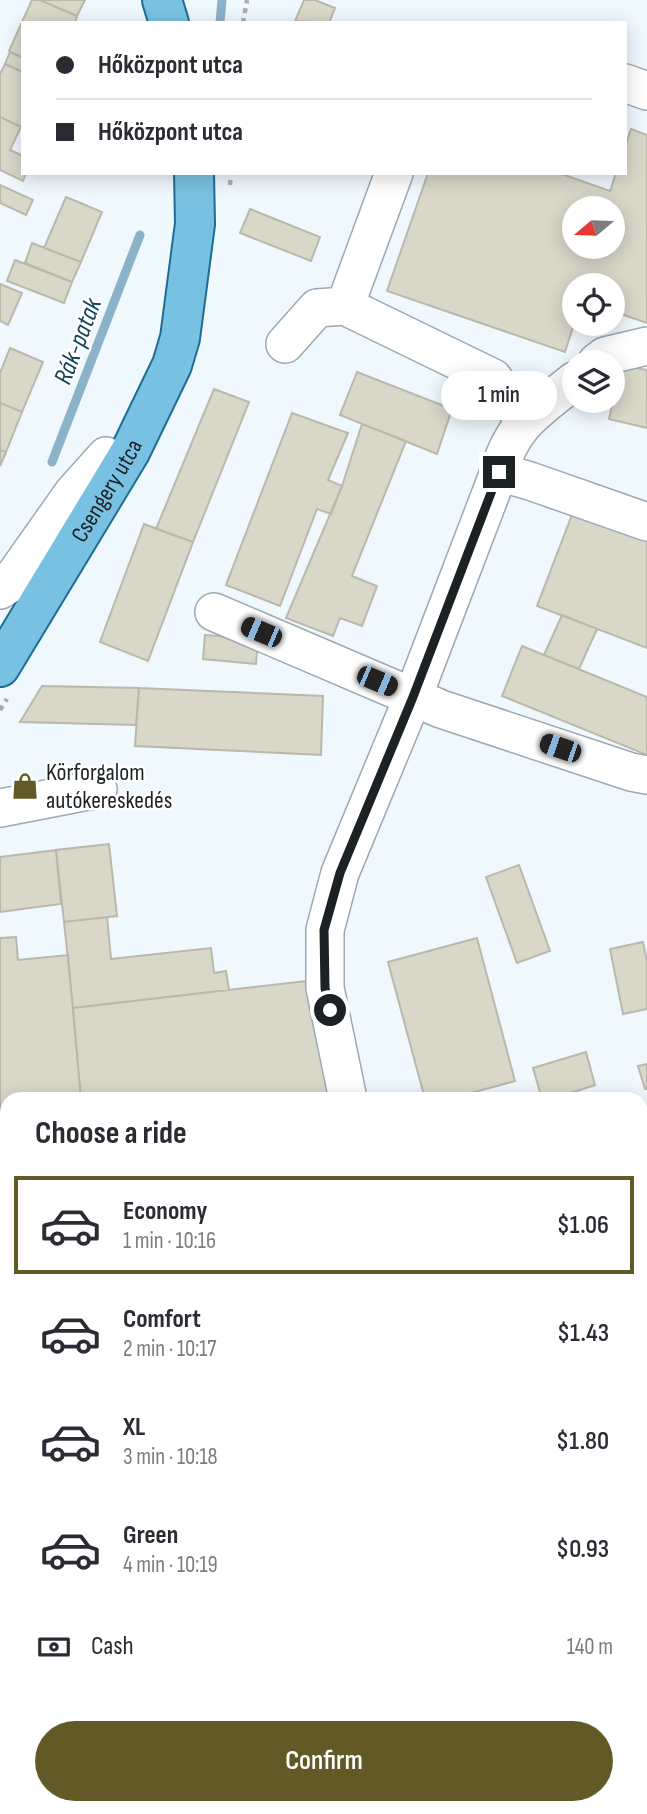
<!DOCTYPE html>
<meta charset="utf-8">
<style>
body{margin:0;font-family:"Sofia Sans Condensed",sans-serif;background:#f2f2f3;color:#2b2b33;height:100vh;display:flex;flex-direction:column;font-size:26px;white-space:nowrap}
*{box-sizing:border-box;margin:0}
p{font-size:23px;color:#7c7c81}
.icon{flex:none;width:38px;height:38px;fill:none;stroke:currentColor;stroke-width:2;stroke-linecap:round;stroke-linejoin:round}
.map{position:relative;flex:1;overflow:hidden}
.sheet{position:absolute;left:0px;top:1092px;width:648px;height:723px;display:flex;flex-direction:column;background:#fff;border-radius:21px 21px 0 0;box-shadow:0 4px 18px #0003}
.sheet>*{flex:none}
.hud{position:absolute;left:21px;top:21px;width:606px;height:154px;border-radius:0px;box-shadow:0 4px 18px #0003;display:grid;align-content:center;height:154px;padding:0 35px;background:#fff}
.needle{width:46px;rotate:251deg}
.buttons{position:absolute;left:562px;top:196px;display:grid;gap:14px}
.buttons a{display:grid;place-items:center;width:63px;height:63px;border-radius:50%;background:#fff;box-shadow:0 4px 18px #0003;font-size:35px}
.end{position:absolute;width:32px;height:32px;margin:-16px;border:9px solid #1c2124;background:#fff;box-shadow:0 0 0 4px #fff}
.from{border-radius:50%}
.bubble{position:absolute;height:49px;border-radius:24px;background:#fff;box-shadow:0 4px 18px #0003;font-size:23px;font-weight:600;line-height:49px;text-align:center}
.car{position:absolute;width:21px;height:42px;margin:-21px -10px;border-radius:9px;box-shadow:0 0 5px 2px #0007;background:linear-gradient(#222 24%,#8ab4d8 0 40%,#222 0 76%,#8ab4d8 0 86%,#222 0)}
.hud b{display:flex;align-items:center;gap:24px;height:66px;font-size:26px}
.hud b+b{border-top:2px solid #e1e1e2}
.hud i{width:18px;height:18px;background:#2b2b33}
ul{padding:0;list-style:none}
li{display:flex;align-items:center;gap:21px;height:98px;margin:0 14px 10px;padding:0 21px;border:4px solid transparent;border-radius:0px}
li div{flex:1}
li b{display:block;font-size:26px}
li em{font-style:normal;font-weight:600}
li.on{border-color:#625a26}
li>.icon{width:63px;height:63px;stroke-width:1.5}
h2{padding:0 35px;font-size:32px;line-height:84px}
.pay{display:flex;align-items:center;gap:18px;height:77px;padding:0 35px;font-size:26px}
.pay p{margin-inline-start:auto}
.button{display:flex;gap:14px;margin-top:auto;padding:14px 35px}
.button a{flex:1;height:80px;border-radius:42px;background:#625a26;color:#fff;font-size:28px;font-weight:600;line-height:80px;text-align:center}
.map>svg:first-child{display:block}
</style>
<div class="map">
<svg width="647" height="1814" viewBox="0 0 647 1814">
<rect width="100%" height="100%" fill="#eff8fd"/>
<g fill="none" stroke-linecap="round" stroke-linejoin="round">
<path stroke="#8cb2c8" stroke-width="9" d="M220 23 222 0
M52 462 140 235"/>
</g>
<path fill="#d9d7c8" stroke="#bab8aa" stroke-width="2" fill-rule="evenodd" d="M32 0H40L77 16 75 23 22 22Z
M40 0H85L77 16Z
M304 0H315L335 8 329 23 295 21Z
M22 22 23 23V58L9 51Z
M10 52 23 58V72L5 64Z
M5 64 23 72V128L0 117V74Z
M0 117 21 127 10 150 23 156V173H26L23 181 0 170Z
M631 129 647 135V323L612 311V285H574V324L565 352 387 291 428 173H559L610 191 616 173H625V147ZM574 208H612V247H574Z
M0 185 33 200 26 215 0 203Z
M66 197 102 212 81 262 44 248Z
M250 209 320 237 311 261 240 233Z
M32 243 81 262 72 282 25 263Z
M15 260 72 282 64 303 7 281Z
M0 284 22 293 8 325 0 321Z
M10 348 43 362 22 412 0 403V373Z
M621 365 647 370V428L609 419Z
M357 372 452 409 437 454 340 415Z
M214 389 249 402 193 542 156 529Z
M0 403 22 412 6 452 0 450Z
M292 413 348 433 328 480 342 486 331 514 317 509 280 606 226 585Z
M362 424 406 441 352 576 377 586 362 626 340 618 333 636 286 618 342 486Z
M0 450 6 452 0 466Z
M573 512 647 540V648L537 606Z
M144 524 193 542 148 661 100 642Z
M562 615 597 629 579 669 544 655Z
M205 635 258 639 256 664 203 659Z
M522 646 647 697V755L502 696Z
M42 686 139 688 136 725 20 722Z
M139 688 323 696 321 755 135 746Z
M109 844 117 916 64 922 56 850Z
M56 850 61 904 0 912V857Z
M519 865 550 951 517 963 486 877Z
M107 917 111 959 211 948 214 973 226 971 229 990 73 1008 64 922Z
M16 937 18 960 68 955 81 1099H7V1185L0 1186V938Z
M477 938 515 1081 449 1099H425L388 962Z
M643 942 647 962V1009L623 1014 610 949Z
M315 980 340 1099H81L73 1008Z
M586 1052 595 1085 553 1099H542L533 1068Z
M647 1064V1089H645L638 1066Z
M7 1185V1280L0 1281V1186Z
M640 1359 647 1367V1430L640 1432Z
M7 1399V1746L0 1747V1400Z
M647 1437V1518L640 1521V1440Z
M640 1783H647V1811H613V1808H640Z"/>
<g fill="none" stroke-linecap="round" stroke-linejoin="round">
<defs>
<path id="minor" d="M625 83 647 91
M345 306 394 173
M285 344 317 308 345 306 493 378 525 421
M597 362 605 356 647 346
M499 472 530 481 647 522
M0 590 8 585 73 493 106 456
M214 612 441 709 631 772 647 775
M0 808 98 789
M348 1099 325 988V930L340 873 413 697 499 472C512 424 537 411 574 381
M640 1350 647 1348
M640 1581 647 1578
M0 1785 7 1791"/>
<g id="major">
<path d="M162 0 169 23"/>
<path id="s1" d="M0 667 130 452 172 365 180 338 195 224 194 173"/>
<path d="M640 1220 647 1218"/>
<path d="M0 1336 7 1335"/>
</g>
</defs>
<use href="#minor" stroke="#9ca9b2" stroke-width="40"/>
<use href="#major" stroke="#1e6e92" stroke-width="42"/>
<path stroke="#a7afb3" stroke-width="4.5" stroke-dasharray="5 5" stroke-linecap="butt" d="M243 23 247 0
M230 185 231 173
M0 710 7 699
M640 1288 647 1286
M0 1392 7 1391"/>
<use href="#minor" stroke="#fff" stroke-width="37"/>
<use href="#major" stroke="#79c1e2" stroke-width="38"/>
</g>
<g fill="none" stroke-linecap="round" stroke-linejoin="round">
<path stroke="#1c2124" stroke-width="9" d="M330 1010 325 988 324 930 340 873 413 697 499 472"/>
</g>
<defs>
<symbol id="shop-bare" viewBox="-9 -9 18 18"><path d="M-5-2.5h2.3a2.7 3.5 0 0 1 5.4 0H5L5.5 6h-11ZM-1.5-2.5h3a1.5 2.3 0 0 0-3 0Z" fill="#625a26" stroke="#fff" stroke-width="2.5" paint-order="stroke"/></symbol>
</defs>
<g fill-rule="evenodd">
<use href="#shop-bare" x="6" y="767" width="38" height="38"/>
</g>
<g text-anchor="middle" stroke-width="5" stroke-linejoin="round" paint-order="stroke">
<g font-size="24" fill="#1c2124" stroke="#fff">
<text dy="8" stroke="none"><textPath href="#s1" startOffset="206">Csengery utca</textPath></text>
</g>
<g font-size="24" fill="#1c2124" stroke="#fff" text-anchor="start">
<text x="46" y="780">Körforgalom<tspan x="46" dy="28">autókereskedés</tspan></text>
</g>
<g font-size="26" font-style="italic" fill="#12435c" stroke="#fff">
<text transform="translate(77 341) rotate(-69)" y="9">Rák-patak</text>
</g>
</g>
</svg>
<div class="buttons">
<a><svg class="needle" viewBox="-14 -14 28 28"><path d="M0-13l5 13h-10z" fill="#e53935"/><path d="M0 13l5-13h-10z" fill="#7c7c81"/></svg></a>
<a><svg class="icon" aria-label="locate" viewBox="0 0 24 24"><circle cx="12" cy="12" r="6"/><path d="M12 2v4M12 18v4M2 12h4M18 12h4"/></svg></a>
<a><svg class="icon" aria-label="layers" viewBox="0 0 24 24"><path d="M12 4l9 5-9 5-9-5zM3 14l9 5 9-5"/></svg></a>
</div>
<i class="end from" style="left:330px;top:1010px"></i>
<i class="end" style="left:499px;top:472px"></i>
<div class="bubble" style="left:441px;top:371px;width:116px">1 min</div>
<i class="car" style="left:261px;top:632px;rotate:293deg"></i>
<i class="car" style="left:377px;top:681px;rotate:113deg"></i>
<i class="car" style="left:560px;top:748px;rotate:289deg"></i>
<div class="hud">
<b><i class="from"></i>Hőközpont utca</b>
<b><i></i>Hőközpont utca</b>
</div>
<section class="sheet">
<h2>Choose a ride</h2>
<ul>
<li class="on"><svg class="icon" aria-label="car" viewBox="0 0 24 24"><path d="M5 17H2v-5l4-1 3-4h7l3 4 3 1v5h-3M9 17h6M6 11h13"/><circle cx="7" cy="17" r="2"/><circle cx="17" cy="17" r="2"/></svg><div><b>Economy</b><p>1 min · 10:16</p></div><em>$1.06</em></li>
<li><svg class="icon" aria-label="car" viewBox="0 0 24 24"><path d="M5 17H2v-5l4-1 3-4h7l3 4 3 1v5h-3M9 17h6M6 11h13"/><circle cx="7" cy="17" r="2"/><circle cx="17" cy="17" r="2"/></svg><div><b>Comfort</b><p>2 min · 10:17</p></div><em>$1.43</em></li>
<li><svg class="icon" aria-label="car" viewBox="0 0 24 24"><path d="M5 17H2v-5l4-1 3-4h7l3 4 3 1v5h-3M9 17h6M6 11h13"/><circle cx="7" cy="17" r="2"/><circle cx="17" cy="17" r="2"/></svg><div><b>XL</b><p>3 min · 10:18</p></div><em>$1.80</em></li>
<li><svg class="icon" aria-label="car" viewBox="0 0 24 24"><path d="M5 17H2v-5l4-1 3-4h7l3 4 3 1v5h-3M9 17h6M6 11h13"/><circle cx="7" cy="17" r="2"/><circle cx="17" cy="17" r="2"/></svg><div><b>Green</b><p>4 min · 10:19</p></div><em>$0.93</em></li>
</ul>
<div class="pay"><svg class="icon" aria-label="cash" viewBox="0 0 24 24"><path d="M3 7h18v10H3z"/><circle cx="12" cy="12" r="2"/></svg>Cash<p>140 m</p></div>
<div class="button"><a>Confirm</a></div>
</section>
</div>
